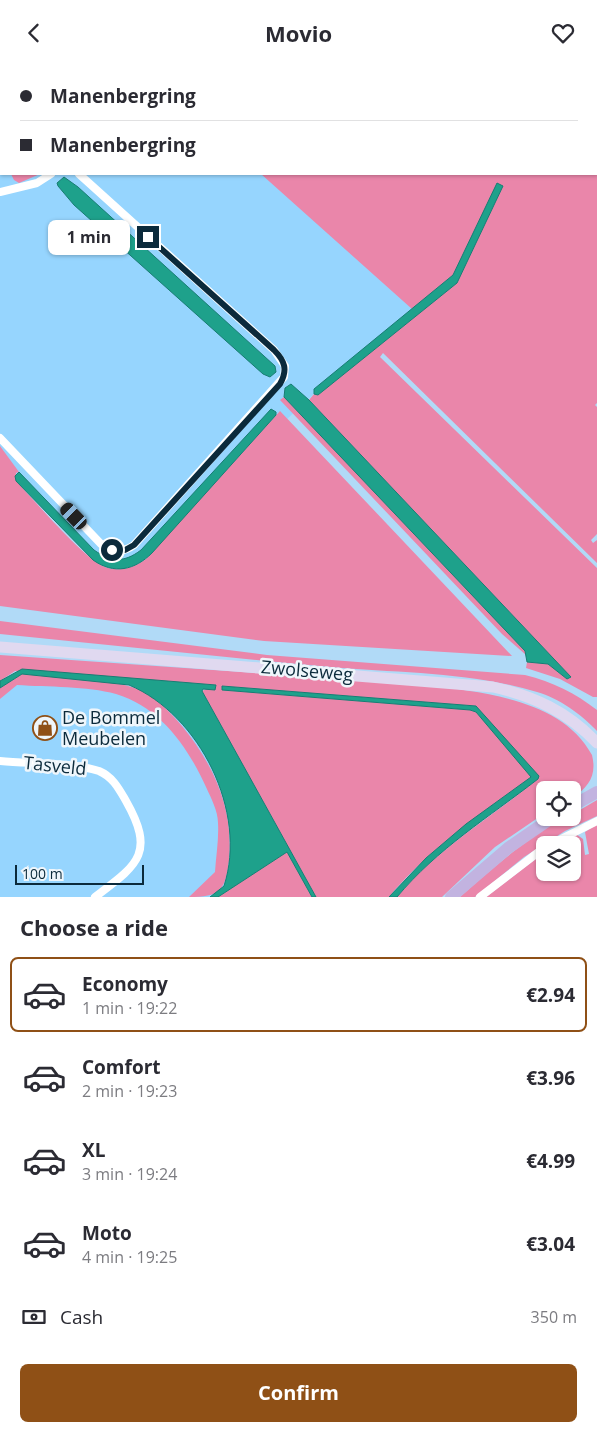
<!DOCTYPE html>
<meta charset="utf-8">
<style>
body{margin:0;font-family:"Open Sans",sans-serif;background:#f2f2f3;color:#2b2b33;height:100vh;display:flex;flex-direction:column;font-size:19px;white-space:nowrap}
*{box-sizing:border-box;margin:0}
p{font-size:16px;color:#7c7c81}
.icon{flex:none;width:28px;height:28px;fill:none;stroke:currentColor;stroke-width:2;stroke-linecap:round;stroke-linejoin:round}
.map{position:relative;height:832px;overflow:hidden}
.sheet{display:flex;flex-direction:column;background:#fff;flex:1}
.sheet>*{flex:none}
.hud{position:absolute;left:0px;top:0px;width:598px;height:110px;box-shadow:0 1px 4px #0004;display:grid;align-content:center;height:110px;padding:0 20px;background:#fff}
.tools{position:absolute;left:536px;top:716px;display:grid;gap:10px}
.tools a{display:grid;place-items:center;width:45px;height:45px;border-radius:8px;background:#fff;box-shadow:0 1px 4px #0004;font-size:25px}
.scale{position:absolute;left:15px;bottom:12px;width:129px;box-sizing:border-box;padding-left:5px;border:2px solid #0b2a3b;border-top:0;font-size:14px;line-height:18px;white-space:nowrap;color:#0b2a3b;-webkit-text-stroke:4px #eff6fb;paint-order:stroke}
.end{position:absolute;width:22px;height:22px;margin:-11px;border:6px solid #0b2a3b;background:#fff;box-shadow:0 0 0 2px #fff}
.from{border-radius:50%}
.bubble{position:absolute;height:35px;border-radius:8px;background:#fff;box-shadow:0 1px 4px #0004;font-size:16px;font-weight:700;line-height:35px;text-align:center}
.car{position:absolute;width:15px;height:30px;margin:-15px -8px;border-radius:6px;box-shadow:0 0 4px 1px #0007;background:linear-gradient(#222 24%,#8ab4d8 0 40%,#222 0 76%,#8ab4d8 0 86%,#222 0)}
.hud b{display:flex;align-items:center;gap:18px;height:48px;font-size:19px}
.hud b+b{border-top:1px solid #e1e1e2}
.hud i{width:12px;height:12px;background:#2b2b33}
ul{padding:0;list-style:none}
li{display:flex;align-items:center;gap:15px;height:75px;margin:0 10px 8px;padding:0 10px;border:2px solid transparent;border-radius:8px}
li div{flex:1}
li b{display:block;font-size:19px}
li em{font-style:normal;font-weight:700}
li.active{border-color:#8f5016}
li>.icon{width:45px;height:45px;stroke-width:1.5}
h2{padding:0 20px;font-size:22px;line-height:60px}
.pay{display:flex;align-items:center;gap:12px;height:55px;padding:0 20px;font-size:19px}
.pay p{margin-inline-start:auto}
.button{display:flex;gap:10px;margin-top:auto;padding:10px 20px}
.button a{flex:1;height:58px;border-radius:8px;background:#8f5016;color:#fff;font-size:20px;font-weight:700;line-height:58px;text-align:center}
header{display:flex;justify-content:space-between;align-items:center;height:65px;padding:0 20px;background:#fff;font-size:22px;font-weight:700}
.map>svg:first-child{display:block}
</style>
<header><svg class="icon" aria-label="back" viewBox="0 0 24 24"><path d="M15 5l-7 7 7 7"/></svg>Movio<svg class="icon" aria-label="heart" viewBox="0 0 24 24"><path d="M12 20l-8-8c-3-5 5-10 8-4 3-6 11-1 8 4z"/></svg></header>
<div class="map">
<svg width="597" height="832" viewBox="0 0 597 832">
<rect width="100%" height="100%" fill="#b1daf7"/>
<path fill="#96d5fe" d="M0 0 147 1H1V109H265L415 245 320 323 141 492 104 498 0 394Z
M0 619 191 624 274 784 213 832H0Z"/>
<path fill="#ea86aa" d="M140 0H597V338L595 340 597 342V469L591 475 593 478 597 475V498L383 288 380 292 597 503V632H593L560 614 526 603 527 597 548 599 567 614 571 612 309 335 314 329 318 330 457 218 503 121 453 210 412 244 261 109H596V1Z
M11 109H40L19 118 14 115Z
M284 332 525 586 526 590 502 569 280 335Z
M280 346 512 591 264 576 0 541V381L19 407 16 408V416C34 435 84 494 105 502 119 507 134 503 146 494Z
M0 556 267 590 525 610C553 617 575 628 597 645V666C582 650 559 633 537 627 472 607 399 608 331 602 221 592 110 580 0 569Z
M0 590 428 620C484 628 562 634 592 690 597 710 589 722 573 732L572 725H545V748L495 782 442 832H397C437 784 490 753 538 714L476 641 222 621V625L470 645 476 647 532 712C481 748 429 784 389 832H316L202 626 216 620 15 606 0 616Z
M22 609C51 612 120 614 142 626 158 634 170 647 182 661 214 700 234 744 229 796 225 826 220 832 189 832L215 807C216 791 219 774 218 758 218 746 211 733 206 722 188 682 160 642 116 629 87 621 48 622 17 620L0 634V623Z
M597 735V751L565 766 524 792 475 832H460C480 814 549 753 572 752L573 749Z
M597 759V832H486L545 787V808H572V780H556L576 769 583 774 585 790 589 789 585 767Z
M287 787 312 832H218Z"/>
<path fill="#1ea18b" stroke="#187d73" d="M64 112 78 122 275 301 276 307 270 312 263 309 74 140 58 121 57 118Z
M497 118 503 121 457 218 318 330 314 329V324L453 210Z
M291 319 309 335 571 612 567 614 548 599 527 597 525 586 284 332 285 323Z
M271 344 276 347V350L152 488C135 505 114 510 93 495L16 416 15 411 19 407 94 485C111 497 124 498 141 485Z
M22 604 216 620 215 625 203 624 202 626 316 832H312L287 787 218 832H210L224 821C248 747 200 650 129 620L22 609 0 623V616Z
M222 621 476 641 539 711 538 714C489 752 437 784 397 832H389L426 793 466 759 531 712 476 647 470 645 222 625Z"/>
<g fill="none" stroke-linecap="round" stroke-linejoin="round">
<path stroke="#fff" stroke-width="8" d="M0 38 1 39
M0 127 37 118 51 109
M0 373 101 479C112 487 123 488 134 480L284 312 285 301 274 285 79 109
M0 696C30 699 71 697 99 706 113 712 119 724 126 736 156 789 137 800 95 832
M549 780 597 756
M480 832 545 782"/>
<path stroke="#e0d9f0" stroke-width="11" d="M0 582 493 622C534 631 568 647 597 678"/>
<path stroke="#c2b3e0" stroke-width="12" d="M572 741 597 727
M451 832 508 783 553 752"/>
</g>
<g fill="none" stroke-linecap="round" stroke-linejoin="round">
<path stroke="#0b2a3b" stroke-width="6" d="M112 485H125L134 480 280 319C288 305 285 296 274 285L148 172"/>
</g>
<defs>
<symbol id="shop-ring" viewBox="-11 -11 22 22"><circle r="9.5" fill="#eff6fb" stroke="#8f5016" stroke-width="1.5"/><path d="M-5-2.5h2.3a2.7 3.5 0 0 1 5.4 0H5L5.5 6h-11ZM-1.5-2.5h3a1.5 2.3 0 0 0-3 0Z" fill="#8f5016"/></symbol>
</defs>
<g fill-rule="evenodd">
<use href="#shop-ring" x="31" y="649" width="28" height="28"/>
</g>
<g text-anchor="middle" stroke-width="5" stroke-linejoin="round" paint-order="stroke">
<g font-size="18" fill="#0b2a3b" stroke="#eff6fb">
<text transform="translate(307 606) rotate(5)" y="6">Zwolseweg</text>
<text transform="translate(55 701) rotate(6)" y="6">Tasveld</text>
</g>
<g font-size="18" fill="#0b2a3b" stroke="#eff6fb" text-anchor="start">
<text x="62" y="659">De Bommel<tspan x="62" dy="21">Meubelen</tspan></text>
</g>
</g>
</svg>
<div class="tools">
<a><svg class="icon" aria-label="locate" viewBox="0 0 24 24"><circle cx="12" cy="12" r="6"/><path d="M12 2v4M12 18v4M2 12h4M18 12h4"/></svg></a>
<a><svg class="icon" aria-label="layers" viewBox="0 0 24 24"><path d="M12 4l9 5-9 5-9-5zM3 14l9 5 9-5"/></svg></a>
</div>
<div class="scale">100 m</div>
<i class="end from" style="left:112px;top:485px"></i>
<i class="end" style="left:148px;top:172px"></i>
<div class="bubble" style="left:48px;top:155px;width:82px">1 min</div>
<i class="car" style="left:74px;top:451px;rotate:316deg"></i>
<div class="hud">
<b><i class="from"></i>Manenbergring</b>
<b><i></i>Manenbergring</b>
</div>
</div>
<section class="sheet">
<h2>Choose a ride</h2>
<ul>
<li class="active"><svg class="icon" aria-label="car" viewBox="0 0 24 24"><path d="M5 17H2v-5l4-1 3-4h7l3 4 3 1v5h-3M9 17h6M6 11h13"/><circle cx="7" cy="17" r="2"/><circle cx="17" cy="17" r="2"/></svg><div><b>Economy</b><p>1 min · 19:22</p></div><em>€2.94</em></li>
<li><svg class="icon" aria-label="car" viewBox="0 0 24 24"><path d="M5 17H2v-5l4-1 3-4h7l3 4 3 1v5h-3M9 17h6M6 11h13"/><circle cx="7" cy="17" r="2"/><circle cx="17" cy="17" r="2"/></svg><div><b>Comfort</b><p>2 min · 19:23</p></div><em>€3.96</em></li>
<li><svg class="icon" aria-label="car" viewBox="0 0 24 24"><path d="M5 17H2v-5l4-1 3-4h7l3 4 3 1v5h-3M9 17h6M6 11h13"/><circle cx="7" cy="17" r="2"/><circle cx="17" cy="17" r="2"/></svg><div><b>XL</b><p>3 min · 19:24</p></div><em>€4.99</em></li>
<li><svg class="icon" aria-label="car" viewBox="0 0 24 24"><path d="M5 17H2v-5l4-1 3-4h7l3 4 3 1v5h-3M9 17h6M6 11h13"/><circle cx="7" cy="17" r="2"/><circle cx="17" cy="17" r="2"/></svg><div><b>Moto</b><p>4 min · 19:25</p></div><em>€3.04</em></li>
</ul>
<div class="pay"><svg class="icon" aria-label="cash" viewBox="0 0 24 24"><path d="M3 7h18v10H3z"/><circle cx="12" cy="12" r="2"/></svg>Cash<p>350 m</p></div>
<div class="button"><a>Confirm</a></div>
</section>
